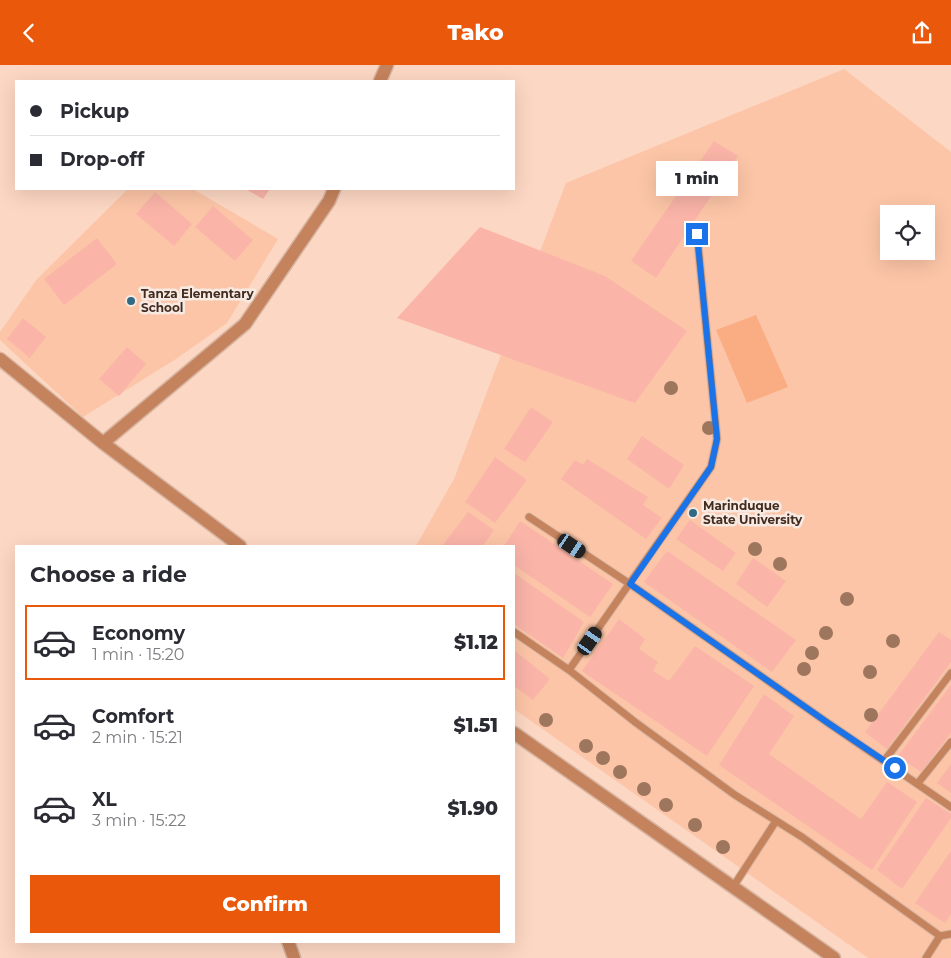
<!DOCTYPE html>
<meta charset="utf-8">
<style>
body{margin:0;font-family:Montserrat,sans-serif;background:#f2f2f3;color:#2b2b33;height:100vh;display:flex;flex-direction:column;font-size:19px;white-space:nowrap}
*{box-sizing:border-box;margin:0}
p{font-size:16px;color:#7c7c81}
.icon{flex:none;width:28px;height:28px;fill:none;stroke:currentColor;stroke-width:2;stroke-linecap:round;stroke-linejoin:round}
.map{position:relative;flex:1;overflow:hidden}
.panel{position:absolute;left:15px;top:480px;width:500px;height:398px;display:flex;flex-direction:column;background:#fff;border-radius:0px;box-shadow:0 5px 20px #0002}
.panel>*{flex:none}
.banner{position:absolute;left:15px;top:15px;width:500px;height:110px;border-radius:0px;box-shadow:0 5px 20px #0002;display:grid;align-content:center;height:110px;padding:0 15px;background:#fff}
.controls{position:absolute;left:880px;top:140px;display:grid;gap:10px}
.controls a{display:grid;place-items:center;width:55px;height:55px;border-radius:0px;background:#fff;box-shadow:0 5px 20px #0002;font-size:25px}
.end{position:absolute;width:22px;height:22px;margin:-11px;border:6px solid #1a73e8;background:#fff;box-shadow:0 0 0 2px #fff}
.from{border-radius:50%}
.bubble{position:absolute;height:35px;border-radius:0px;background:#fff;box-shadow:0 5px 20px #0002;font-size:16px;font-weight:800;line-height:35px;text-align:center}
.car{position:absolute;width:15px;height:30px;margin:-15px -8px;border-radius:6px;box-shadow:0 0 4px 1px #0007;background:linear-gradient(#222 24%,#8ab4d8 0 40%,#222 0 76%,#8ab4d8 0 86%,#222 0)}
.banner b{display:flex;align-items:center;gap:18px;height:48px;font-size:19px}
.banner b+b{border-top:1px solid #e1e1e2}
.banner i{width:12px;height:12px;background:#2b2b33}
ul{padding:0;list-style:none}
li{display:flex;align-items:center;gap:15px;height:75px;margin:0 10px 8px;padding:0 5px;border:2px solid transparent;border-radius:0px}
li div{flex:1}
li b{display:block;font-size:19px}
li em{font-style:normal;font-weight:800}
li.current{border-color:#ea580c}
li>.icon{width:45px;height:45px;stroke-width:1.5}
h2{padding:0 15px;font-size:22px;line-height:60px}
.button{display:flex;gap:10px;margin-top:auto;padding:10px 15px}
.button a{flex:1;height:58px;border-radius:0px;background:#ea580c;color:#fff;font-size:20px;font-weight:800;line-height:58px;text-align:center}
header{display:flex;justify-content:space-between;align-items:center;height:65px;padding:0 15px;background:#ea580c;color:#fff;font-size:22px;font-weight:800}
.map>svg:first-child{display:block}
</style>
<header><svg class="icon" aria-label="back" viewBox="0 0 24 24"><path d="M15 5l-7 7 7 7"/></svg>Tako<svg class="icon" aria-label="share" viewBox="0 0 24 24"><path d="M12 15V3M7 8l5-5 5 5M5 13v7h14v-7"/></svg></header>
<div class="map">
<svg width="951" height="893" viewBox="0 0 951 893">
<rect width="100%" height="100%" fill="#fcd7c3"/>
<path fill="#fcc5a7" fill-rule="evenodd" d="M844 4 951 87V893H868L514 644V481H416L454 414 566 118ZM889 149H926V186H889Z
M128 124H193L278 174 227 258 176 294 83 352 0 275V267L37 214Z"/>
<path fill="#faad82" d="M756 250 788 322 747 338 716 265Z"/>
<path fill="#fab4a8" d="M714 76 738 91 656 213 631 196Z
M245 124H270L263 134Z
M155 127 192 159 174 181 136 149Z
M213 141 253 175 235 196 195 162Z
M480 162 605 211 687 266 635 338 397 253Z
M97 173 117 199 64 240 44 214Z
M23 253 46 272 30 293 7 274Z
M127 282 146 299 119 331 99 314Z
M531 342 553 357 525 397 504 384Z
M642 371 684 400 669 424 627 394Z
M495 392 527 415 495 458 465 437Z
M587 394 648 432 643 440 662 453 646 474 561 414 575 395 583 400Z
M468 447 494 465 483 481H442Z
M690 455 736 488 723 506 676 474Z
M520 456 613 519 590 552 514 500V481H504Z
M667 486 796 575 772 607 644 517Z
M753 493 786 516 767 542 736 519Z
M514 508 584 557 563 593 514 559Z
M619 554 645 574 639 584 658 597 653 606 669 616 695 581 754 621 707 691 582 606Z
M939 567 951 575V597L887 684 865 667Z
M514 585 550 614 533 635 514 621Z
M951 620V668L921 707 898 691Z
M764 629 794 651 769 689 861 754 887 717 917 737 872 805 719 700Z
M951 699V728L937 718Z
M926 733 951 749V753L902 824 877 805Z
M951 786V849L945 858 915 838Z"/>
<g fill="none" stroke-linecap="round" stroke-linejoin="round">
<defs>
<path id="service" d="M529 452 630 519 828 658 951 742
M514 567 569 605 635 657 735 730 802 772 940 871
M569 605 711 402 717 374 697 169
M884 696 951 608
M918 718 951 677
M733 822 776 756
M926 893 940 871 951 869"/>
<path id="minor" d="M380 16 387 0
M0 294 103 378 240 481
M103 378 245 259 329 136 334 124
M514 668 834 893
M288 876 294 893"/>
</defs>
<use href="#service" stroke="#d7b5a2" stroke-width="9"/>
<use href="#minor" stroke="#d7b5a2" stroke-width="15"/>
<use href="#service" stroke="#c5835d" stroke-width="7"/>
<use href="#minor" stroke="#c5835d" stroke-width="12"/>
</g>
<g fill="#9d765d">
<circle cx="671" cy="323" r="7"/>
<circle cx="709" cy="363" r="7"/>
<circle cx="755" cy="484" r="7"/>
<circle cx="780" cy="499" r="7"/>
<circle cx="847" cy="534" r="7"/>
<circle cx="826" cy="568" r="7"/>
<circle cx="893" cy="576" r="7"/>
<circle cx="812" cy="588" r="7"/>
<circle cx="804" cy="604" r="7"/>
<circle cx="870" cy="607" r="7"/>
<circle cx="871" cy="650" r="7"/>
<circle cx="546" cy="655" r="7"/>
<circle cx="586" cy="681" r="7"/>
<circle cx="603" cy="693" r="7"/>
<circle cx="620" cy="707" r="7"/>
<circle cx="644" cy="724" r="7"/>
<circle cx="666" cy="740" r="7"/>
<circle cx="695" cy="760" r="7"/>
<circle cx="723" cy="782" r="7"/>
</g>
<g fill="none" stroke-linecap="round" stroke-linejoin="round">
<path stroke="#1a73e8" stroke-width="6" d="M697 169 717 374 711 402 630 519 828 658 895 703"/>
</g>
<g fill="#316a83" stroke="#f7eae3" stroke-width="2">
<circle cx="131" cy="236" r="5"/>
<circle cx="693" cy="448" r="5"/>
</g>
<g text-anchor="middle" stroke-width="5" stroke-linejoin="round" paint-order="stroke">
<g font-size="12" font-weight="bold" fill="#432c1f" stroke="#f7eae3" text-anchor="start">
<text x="141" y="233">Tanza Elementary<tspan x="141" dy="14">School</tspan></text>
<text x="703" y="445">Marinduque<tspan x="703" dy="14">State University</tspan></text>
</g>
</g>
</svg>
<div class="controls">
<a><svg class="icon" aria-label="locate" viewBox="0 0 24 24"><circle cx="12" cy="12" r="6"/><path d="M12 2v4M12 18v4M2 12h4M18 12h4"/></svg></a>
</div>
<i class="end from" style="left:895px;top:703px"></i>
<i class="end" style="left:697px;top:169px"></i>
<div class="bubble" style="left:656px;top:96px;width:82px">1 min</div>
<i class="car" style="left:572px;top:481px;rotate:124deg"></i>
<i class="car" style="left:590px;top:576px;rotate:35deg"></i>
<div class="banner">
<b><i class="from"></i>Pickup</b>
<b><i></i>Drop-off</b>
</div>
<section class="panel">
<h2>Choose a ride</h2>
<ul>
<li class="current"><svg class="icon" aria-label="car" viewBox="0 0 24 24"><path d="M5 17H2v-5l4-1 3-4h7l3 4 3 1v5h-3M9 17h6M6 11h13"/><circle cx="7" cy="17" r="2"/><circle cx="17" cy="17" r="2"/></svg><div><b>Economy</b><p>1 min · 15:20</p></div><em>$1.12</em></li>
<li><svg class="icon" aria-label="car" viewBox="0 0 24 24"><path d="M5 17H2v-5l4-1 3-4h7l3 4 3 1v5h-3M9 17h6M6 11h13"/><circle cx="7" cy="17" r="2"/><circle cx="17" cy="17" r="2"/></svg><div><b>Comfort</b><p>2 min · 15:21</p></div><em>$1.51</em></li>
<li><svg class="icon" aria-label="car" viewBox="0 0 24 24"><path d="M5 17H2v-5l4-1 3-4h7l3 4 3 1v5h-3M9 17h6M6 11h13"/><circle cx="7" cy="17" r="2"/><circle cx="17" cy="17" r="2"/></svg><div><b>XL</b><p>3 min · 15:22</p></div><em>$1.90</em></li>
</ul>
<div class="button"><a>Confirm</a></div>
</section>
</div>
